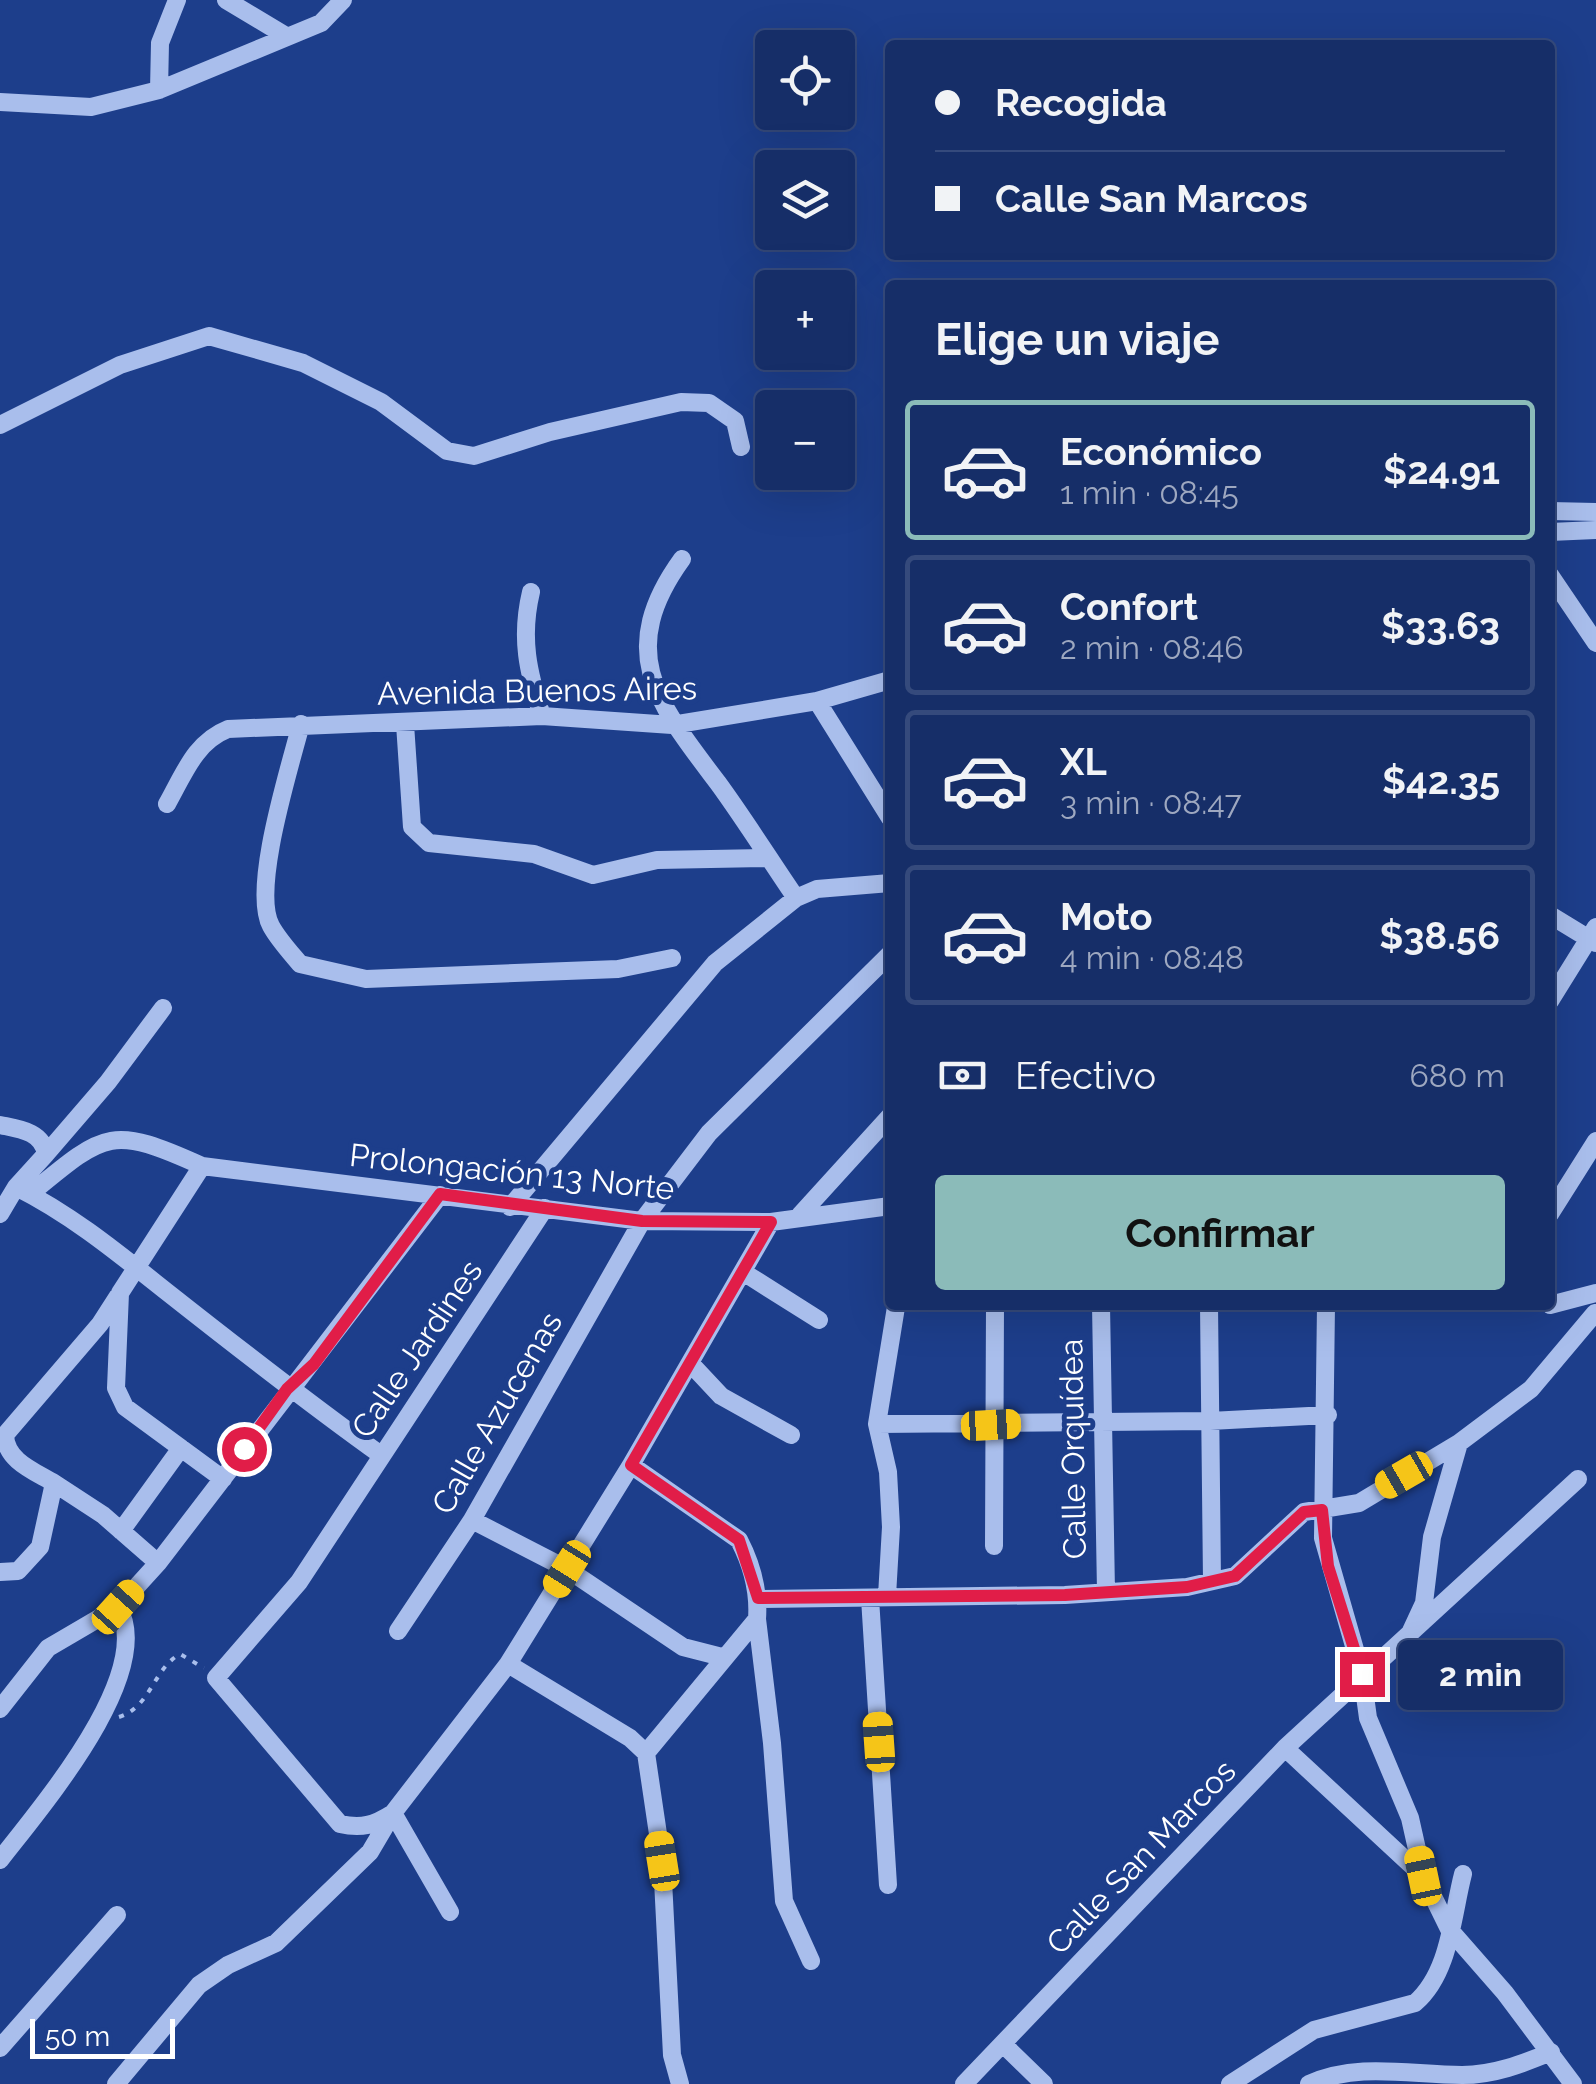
<!DOCTYPE html>
<html lang="es">
<meta charset="utf-8">
<style>
body{margin:0;font-family:Raleway,sans-serif;background:#233a71;color:#f1f3f6;height:100vh;display:flex;flex-direction:column;font-size:38px;white-space:nowrap}
*{box-sizing:border-box;margin:0}
p{font-size:32px;color:#9ea8c0}
.icon{flex:none;width:55px;height:55px;fill:none;stroke:currentColor;stroke-width:2;stroke-linecap:round;stroke-linejoin:round}
.map{position:relative;flex:1;overflow:hidden}
.sheet{position:absolute;left:885px;top:280px;width:670px;height:1030px;display:flex;flex-direction:column;background:#162e68;border-radius:10px;box-shadow:0 10px 40px #0002,0 0 0 2px #354a7c}
.sheet>*{flex:none}
.top-card{position:absolute;left:885px;top:40px;width:670px;height:220px;border-radius:10px;box-shadow:0 10px 40px #0002,0 0 0 2px #354a7c;display:grid;align-content:center;height:220px;padding:0 50px;background:#162e68}
.tools{position:absolute;left:755px;top:30px;display:grid;gap:20px}
.tools a{display:grid;place-items:center;width:100px;height:100px;border-radius:10px;background:#162e68;box-shadow:0 10px 40px #0002,0 0 0 2px #354a7c;font-size:50px}
.scale{position:absolute;left:30px;bottom:25px;width:145px;box-sizing:border-box;padding-left:10px;border:5px solid #fff;border-top:0;font-size:28px;line-height:35px;white-space:nowrap;color:#fff;-webkit-text-stroke:8px #1d3e8b;paint-order:stroke}
.end{position:absolute;width:45px;height:45px;margin:-22px;border:12px solid #e11d48;background:#fff;box-shadow:0 0 0 5px #fff}
.from{border-radius:50%}
.bubble{position:absolute;height:70px;border-radius:10px;background:#162e68;box-shadow:0 10px 40px #0002,0 0 0 2px #354a7c;font-size:32px;font-weight:700;line-height:70px;text-align:center}
.car{position:absolute;width:30px;height:60px;margin:-30px -15px;border-radius:12px;box-shadow:0 0 8px 2px #0007;background:linear-gradient(#f5c518 24%,#345 0 40%,#f5c518 0 76%,#345 0 86%,#f5c518 0)}
.top-card b{display:flex;align-items:center;gap:35px;height:95px;font-size:38px}
.top-card b+b{border-top:2px solid #354a7c}
.top-card i{width:25px;height:25px;background:#f1f3f6}
ul{padding:0;list-style:none}
li{display:flex;align-items:center;gap:30px;height:140px;margin:0 20px 15px;padding:0 30px;border:5px solid #354a7c;border-radius:10px}
li div{flex:1}
li b{display:block;font-size:38px}
li em{font-style:normal;font-weight:700}
li.current{border-color:#8bbbb9}
li>.icon{width:90px;height:90px;stroke-width:1.5}
h2{padding:0 50px;font-size:45px;line-height:120px}
.pay{display:flex;align-items:center;gap:25px;height:110px;padding:0 50px;font-size:38px}
.pay p{margin-inline-start:auto}
.action{display:flex;gap:20px;margin-top:auto;padding:20px 50px}
.action a{flex:1;height:115px;border-radius:10px;background:#8bbbb9;color:#111;font-size:40px;font-weight:700;line-height:115px;text-align:center}
.map>svg:first-child{display:block}
</style>
<div class="map">
<svg width="1596" height="2084" viewBox="0 0 1596 2084">
<rect width="100%" height="100%" fill="#1d3e8b"/>
<g fill="none" stroke-linecap="round" stroke-linejoin="round">
<path stroke="#a9beec" stroke-width="4" stroke-dasharray="5 8" stroke-linecap="butt" d="M119 1717C151 1707 153 1669 180 1654L204 1668"/>
<path stroke="#a9beec" stroke-width="18" d="M226 0 286 36
M159 90 160 43 177 0
M0 102 91 107 159 90 321 23 343 0
M0 425 120 365 209 336 303 363 381 402 447 451 474 456 550 432 681 402 709 403 735 421 741 447
M1550 511 1596 512
M1550 532 1596 530
M682 559C614 653 659 705 718 783 745 820 770 860 796 898
M1550 575 1596 643
M531 592C520 638 528 672 542 716
M817 701 890 818
M301 724C290 767 251 889 271 926 278 939 290 952 300 964L366 979 618 969 672 958
M405 724 412 827 429 843 534 854 593 875 657 860 769 858
M167 804C184 774 195 742 228 729L542 716 672 725 817 701 890 680
M1550 915 1596 943
M1550 1001 1596 927
M0 1125C19 1129 42 1131 46 1154L16 1187 0 1214
M46 1154 108 1082 163 1008
M202 1166 120 1293 116 1388 125 1407 223 1479
M16 1187C72 1215 119 1254 167 1292 238 1348 308 1403 381 1455
M30 1194C106 1131 111 1125 202 1166L642 1221 771 1222 890 1206
M510 1207 715 963 796 898 817 889 890 883
M545 1208 299 1582 216 1678 340 1824C362 1829 374 1825 393 1813L508 1664 631 1465 771 1222
M1550 1214 1596 1141
M800 1215 890 1116
M743 1272 819 1320
M1101 1305 1106 1592
M1209 1305 1212 1581
M1326 1305 1323 1538 1362 1674 1368 1718 1410 1818 1423 1876 1449 1929 1505 1993 1573 2084
M1550 1305 1596 1293
M691 1364 721 1396 791 1435
M877 1424 1210 1421 1328 1415
M631 1465 739 1540C752 1565 759 1591 757 1619L772 1743 784 1901 811 1961
M54 1483 103 1515 158 1563
M472 1520 567 1569 683 1647 722 1657
M121 1531 181 1448
M994 1546 995 1305
M0 1572 18 1571 40 1547 54 1483C34 1471 6 1461 5 1435L100 1324 118 1296
M887 1596 891 1527 888 1472 877 1424 896 1307
M870 1598 888 1885
M759 1599 1065 1595 1187 1587 1235 1576 1304 1512 1359 1503 1459 1443
M398 1631 472 1520 642 1221 709 1133 890 954
M1411 1631 1424 1603 1432 1537 1459 1443 1531 1389 1595 1313
M508 1664 630 1738 646 1753 662 1861 672 2055 680 2084
M0 1709 48 1648 118 1607 158 1563 440 1195
M1285 1748 1423 1876
M646 1753 757 1619
M0 1860C40 1808 157 1673 118 1607
M1004 2045 1044 2084
M0 2048 117 1915
M116 2084 199 1985 228 1965 276 1943 370 1852 393 1813 450 1912
M964 2084 1285 1748 1578 1479
M1230 2084 1314 2030 1415 2003C1450 1973 1452 1916 1463 1874
M1309 2084C1358 2062 1410 2075 1462 2075 1494 2075 1522 2064 1551 2052"/>
</g>
<g fill="none" stroke-linecap="round" stroke-linejoin="round">
<path stroke="#e11d48" stroke-width="12" d="M244 1449 287 1389 314 1364 440 1194 642 1221 771 1222 631 1465 739 1540 758 1598 1065 1595 1187 1587 1235 1576 1304 1512 1322 1510 1328 1566 1362 1674"/>
</g>
<g text-anchor="middle" stroke-width="10" stroke-linejoin="round" paint-order="stroke">
<g font-size="32" fill="#fff" stroke="#1d3e8b">
<text transform="translate(537 691) rotate(-1)" y="11">Avenida Buenos Aires</text>
<text transform="translate(512 1172) rotate(6)" y="11">Prolongación 13 Norte</text>
<text transform="translate(417 1349) rotate(-56)" y="11">Calle Jardines</text>
<text transform="translate(497 1413) rotate(-60)" y="11">Calle Azucenas</text>
<text transform="translate(1073 1449) rotate(-91)" y="11">Calle Orquídea</text>
<text transform="translate(1141 1857) rotate(-46)" y="11">Calle San Marcos</text>
</g>
</g>
</svg>
<div class="tools">
<a><svg class="icon" aria-label="locate" viewBox="0 0 24 24"><circle cx="12" cy="12" r="6"/><path d="M12 2v4M12 18v4M2 12h4M18 12h4"/></svg></a>
<a><svg class="icon" aria-label="layers" viewBox="0 0 24 24"><path d="M12 4l9 5-9 5-9-5zM3 14l9 5 9-5"/></svg></a>
<a>+</a>
<a>−</a>
</div>
<div class="scale">50 m</div>
<i class="end from" style="left:244px;top:1449px"></i>
<i class="end" style="left:1362px;top:1674px"></i>
<div class="bubble" style="left:1398px;top:1640px;width:165px">2 min</div>
<i class="car" style="left:991px;top:1425px;rotate:87deg"></i>
<i class="car" style="left:1404px;top:1475px;rotate:240deg"></i>
<i class="car" style="left:567px;top:1569px;rotate:212deg"></i>
<i class="car" style="left:118px;top:1607px;rotate:42deg"></i>
<i class="car" style="left:879px;top:1742px;rotate:356deg"></i>
<i class="car" style="left:662px;top:1861px;rotate:351deg"></i>
<i class="car" style="left:1423px;top:1876px;rotate:348deg"></i>
<div class="top-card">
<b><i class="from"></i>Recogida</b>
<b><i></i>Calle San Marcos</b>
</div>
<section class="sheet">
<h2>Elige un viaje</h2>
<ul>
<li class="current"><svg class="icon" aria-label="car" viewBox="0 0 24 24"><path d="M5 17H2v-5l4-1 3-4h7l3 4 3 1v5h-3M9 17h6M6 11h13"/><circle cx="7" cy="17" r="2"/><circle cx="17" cy="17" r="2"/></svg><div><b>Económico</b><p>1 min · 08:45</p></div><em>$24.91</em></li>
<li><svg class="icon" aria-label="car" viewBox="0 0 24 24"><path d="M5 17H2v-5l4-1 3-4h7l3 4 3 1v5h-3M9 17h6M6 11h13"/><circle cx="7" cy="17" r="2"/><circle cx="17" cy="17" r="2"/></svg><div><b>Confort</b><p>2 min · 08:46</p></div><em>$33.63</em></li>
<li><svg class="icon" aria-label="car" viewBox="0 0 24 24"><path d="M5 17H2v-5l4-1 3-4h7l3 4 3 1v5h-3M9 17h6M6 11h13"/><circle cx="7" cy="17" r="2"/><circle cx="17" cy="17" r="2"/></svg><div><b>XL</b><p>3 min · 08:47</p></div><em>$42.35</em></li>
<li><svg class="icon" aria-label="car" viewBox="0 0 24 24"><path d="M5 17H2v-5l4-1 3-4h7l3 4 3 1v5h-3M9 17h6M6 11h13"/><circle cx="7" cy="17" r="2"/><circle cx="17" cy="17" r="2"/></svg><div><b>Moto</b><p>4 min · 08:48</p></div><em>$38.56</em></li>
</ul>
<div class="pay"><svg class="icon" aria-label="cash" viewBox="0 0 24 24"><path d="M3 7h18v10H3z"/><circle cx="12" cy="12" r="2"/></svg>Efectivo<p>680 m</p></div>
<div class="action"><a>Confirmar</a></div>
</section>
</div>
